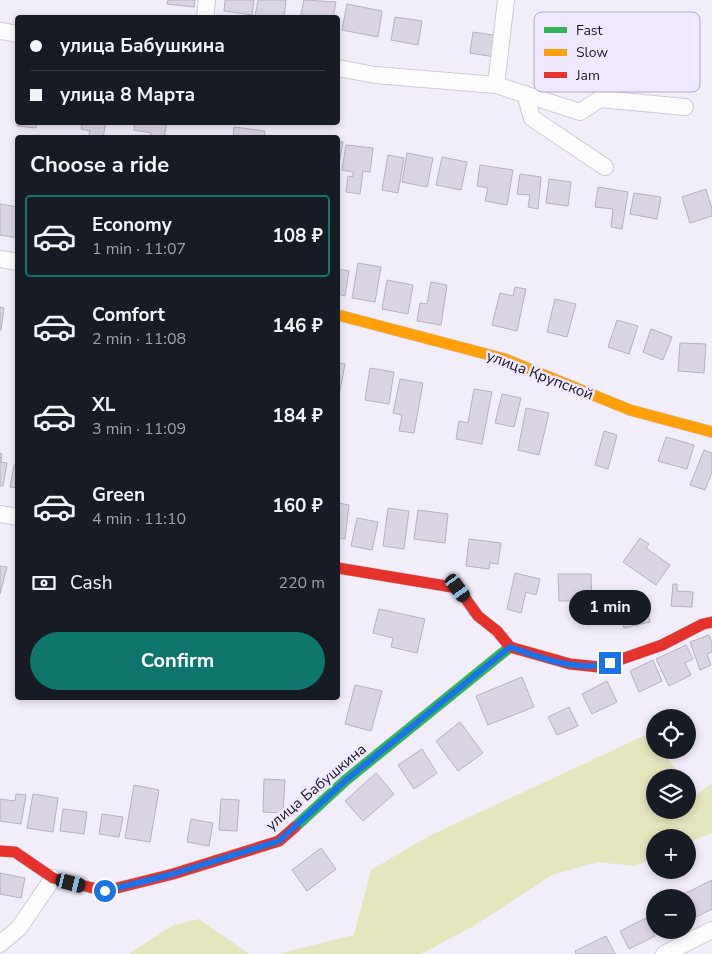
<!DOCTYPE html>
<meta charset="utf-8">
<style>
body{margin:0;font-family:"Nunito Sans",sans-serif;background:#242831;color:#f1f3f6;height:100vh;display:flex;flex-direction:column;font-size:19px;white-space:nowrap}
*{box-sizing:border-box;margin:0}
p{font-size:16px;color:#9ea1a6}
.icon{flex:none;width:28px;height:28px;fill:none;stroke:currentColor;stroke-width:2;stroke-linecap:round;stroke-linejoin:round}
.map{position:relative;flex:1;overflow:hidden}
.sheet{position:absolute;left:15px;top:135px;width:325px;height:565px;display:flex;flex-direction:column;background:#171b24;border-radius:5px;box-shadow:0 2px 8px #0003}
.sheet>*{flex:none}
.top-card{position:absolute;left:15px;top:15px;width:325px;height:110px;border-radius:5px;box-shadow:0 2px 8px #0003;display:grid;align-content:center;height:110px;padding:0 15px;background:#171b24}
.buttons{position:absolute;left:646px;top:709px;display:grid;gap:10px}
.buttons a{display:grid;place-items:center;width:50px;height:50px;border-radius:50%;background:#171b24;box-shadow:0 2px 8px #0003;font-size:25px}
.end{position:absolute;width:22px;height:22px;margin:-11px;border:6px solid #1a73e8;background:#fff;box-shadow:0 0 0 2px #fff}
.from{border-radius:50%}
.bubble{position:absolute;height:35px;border-radius:18px;background:#171b24;box-shadow:0 2px 8px #0003;font-size:16px;font-weight:700;line-height:35px;text-align:center}
.car{position:absolute;width:15px;height:30px;margin:-15px -8px;border-radius:6px;box-shadow:0 0 4px 1px #0007;background:linear-gradient(#222 24%,#8ab4d8 0 40%,#222 0 76%,#8ab4d8 0 86%,#222 0)}
.top-card b{display:flex;align-items:center;gap:18px;height:48px;font-size:19px}
.top-card b+b{border-top:1px solid #363941}
.top-card i{width:12px;height:12px;background:#f1f3f6}
ul{padding:0;list-style:none}
li{display:flex;align-items:center;gap:15px;height:82px;margin:0 10px 8px;padding:0 5px;border:2px solid transparent;border-radius:5px}
li div{flex:1}
li b{display:block;font-size:19px}
li em{font-style:normal;font-weight:700}
li.active{border-color:#0f766e}
li>.icon{width:45px;height:45px;stroke-width:1.5}
h2{padding:0 15px;font-size:22px;line-height:60px}
.pay{display:flex;align-items:center;gap:12px;height:55px;padding:0 15px;font-size:19px}
.pay p{margin-inline-start:auto}
.button{display:flex;gap:10px;margin-top:auto;padding:10px 15px}
.button a{flex:1;height:58px;border-radius:30px;background:#0f766e;color:#fff;font-size:20px;font-weight:700;line-height:58px;text-align:center}
.map>svg:first-child{display:block}
</style>
<div class="map">
<svg width="712" height="954" viewBox="0 0 712 954">
<rect width="100%" height="100%" fill="#f1edf9"/>
<path fill="#e4e5bd" d="M650 733 655 740V750H662L681 777 655 778V810H688V788L694 797 712 783V833L688 843V838H655V857L635 866 598 862 552 875 477 924 421 954H278L354 935 371 870 431 835Z
M199 919 249 954H128L174 925Z"/>
<path fill="#dbd4e5" stroke="#b5b2bc" d="M168 0H195L194 7 167 4Z
M225 0H254L252 15 224 11Z
M258 0H286L284 18 255 16Z
M304 0 336 2 333 18H300Z
M347 4 382 11 378 37 342 30Z
M395 17 422 21 418 45 391 40Z
M473 32 499 36 495 57 470 53Z
M18 122H37L36 128 17 126Z
M82 122H106L103 138H88L90 131 81 129Z
M135 122H167L164 138H151V133L134 130Z
M234 127 265 131 264 138H233Z
M338 141 343 142 338 170Z
M346 145 373 148 370 172 363 171 360 194 346 192 348 176 353 177V172L342 170Z
M407 153 433 158 427 187 402 182Z
M388 155 404 158 398 193 382 190Z
M442 157 467 162 461 190 436 185Z
M480 165 513 170 507 205 485 201 488 188 477 186Z
M520 174 541 177 538 209 528 207 530 195 517 194Z
M549 179 571 182 568 206 546 203Z
M598 187 628 192 622 229 611 227 613 209 595 207Z
M706 189 712 209V216L690 223 682 197Z
M634 193 661 197 657 219 630 214Z
M0 204 18 207V238L0 235Z
M358 263 381 267 375 302 352 298Z
M338 269 349 271 345 296 338 294Z
M387 280 413 285 408 314 382 309Z
M431 282 447 285 441 325 417 321 420 303 427 304Z
M515 287 526 289 517 331 492 325 500 293 513 296Z
M555 299 576 304 567 337 547 332Z
M0 307 4 308 1 330H0Z
M617 320 638 326 629 354 608 347Z
M651 329 672 337 663 360 643 352Z
M680 343 706 344 704 373 678 371Z
M338 363 345 364 339 396 338 395Z
M370 368 394 372 389 404 365 400Z
M400 379 423 383 414 433 399 431 402 415 393 413Z
M474 389 492 392 482 444 456 439 459 421 468 423Z
M502 394 521 398 514 427 495 423Z
M526 408 549 413 539 455 518 450Z
M604 431 617 435 608 469 595 465Z
M666 437 694 445 687 469 658 461Z
M704 450 712 453V472L705 490 690 485Z
M0 453 2 454 1 462 7 463 3 486H0Z
M14 465 18 466V488L10 487Z
M338 503 349 505 345 539 338 538Z
M388 508 409 511 404 549 383 546Z
M418 510 448 514 445 543 414 539Z
M357 518 378 522 372 550 351 546Z
M640 538 649 544 646 548 670 565 656 585 623 562Z
M469 539 501 543 498 564 490 563 489 569 466 566Z
M0 566 7 567 0 594Z
M515 573 540 579 536 595 526 592 521 613 507 609Z
M558 574H591L592 603H587L585 609H574V601H559Z
M673 584H677V591L693 592 692 607 671 606Z
M647 607 650 622 624 628 620 613Z
M379 609 425 619 417 653 391 647 393 638 373 633Z
M709 635 712 643V652L707 654 711 665 700 670 690 642Z
M686 645 693 659 685 663 691 675 669 686 656 659Z
M653 660 662 681 639 692 630 671Z
M522 677 534 707 488 725 476 696Z
M607 681 617 702 592 714 582 694Z
M355 685 382 691 371 731 345 724Z
M569 707 578 726 557 735 548 717Z
M460 722 483 753 458 771 436 741Z
M422 749 437 773 414 789 398 765Z
M376 773 394 794 363 821 345 801Z
M264 779 285 780 283 813 263 812Z
M134 785 159 790 150 842 125 838Z
M16 794 26 795 21 824 0 821V799L15 801Z
M33 794 58 798 53 832 27 828Z
M221 799 239 800 237 831 219 830Z
M63 809 87 812 84 834 60 831Z
M102 814 123 817 119 837 99 834Z
M191 819 213 823 209 846 187 842Z
M321 848 336 869 307 891 292 870Z
M0 873 25 878 21 898 0 894Z
M712 880V909L696 917 684 894Z
M646 918 655 936 629 949 620 931Z
M606 936 615 954H576L575 951Z"/>
<g fill="none" stroke-linecap="round" stroke-linejoin="round">
<defs>
<path id="street" d="M205 18 207 0
M0 31 18 34
M338 68 375 75 496 85 580 112 600 99 685 107
M496 85 506 0
M525 94 532 118 605 167
M0 259 18 262
M0 514 18 517
M0 944 19 928 53 878
M664 954 712 930"/>
<path id="fast" d="M295 827 346 780 510 647"/>
<path id="slow" d="M338 315 505 359 630 410 712 432"/>
<path id="jam" d="M338 568 458 588 478 616 497 631 510 647 570 664 599 667 662 645 703 624 712 622
M0 851 15 852 53 878 105 891 173 874 279 841 295 827"/>
</defs>
<use href="#street" stroke="#cfcbd5" stroke-width="18"/>
<use href="#fast" stroke="#cfcbd5" stroke-width="12"/>
<use href="#slow" stroke="#cfcbd5" stroke-width="12"/>
<use href="#jam" stroke="#cfcbd5" stroke-width="12"/>
<use href="#street" stroke="#fdfcfe" stroke-width="16"/>
<use href="#fast" stroke="#30b455" stroke-width="11"/>
<use href="#slow" stroke="#ff9f0a" stroke-width="11"/>
<use href="#jam" stroke="#e5322d" stroke-width="11"/>
</g>
<g fill="none" stroke-linecap="round" stroke-linejoin="round">
<path stroke="#1a73e8" stroke-width="6" d="M105 891 173 874 279 841 346 780 510 647C540 657 578 673 610 663"/>
</g>
<g text-anchor="middle" stroke-width="5" stroke-linejoin="round" paint-order="stroke">
<g font-size="15" fill="#1b1821" stroke="#f0e8fe">
<text transform="translate(540 375) rotate(21)" y="5">улица Крупской</text>
<text transform="translate(316 787) rotate(-40)" y="5">улица Бабушкина</text>
</g>
</g>
<rect x="534" y="12" width="166" height="80" rx="8" fill="#f0e8fe" stroke="#b0aabc" stroke-width="1"/>
<rect x="544" y="27" width="23" height="6" fill="#30b455"/>
<rect x="544" y="49" width="23" height="7" fill="#ff9f0a"/>
<rect x="544" y="72" width="23" height="6" fill="#e5322d"/>
<g font-size="14" fill="#1b1821">
<text x="576" y="35">Fast</text>
<text x="576" y="57">Slow</text>
<text x="576" y="80">Jam</text>
</g>
</svg>
<div class="buttons">
<a><svg class="icon" aria-label="locate" viewBox="0 0 24 24"><circle cx="12" cy="12" r="6"/><path d="M12 2v4M12 18v4M2 12h4M18 12h4"/></svg></a>
<a><svg class="icon" aria-label="layers" viewBox="0 0 24 24"><path d="M12 4l9 5-9 5-9-5zM3 14l9 5 9-5"/></svg></a>
<a>+</a>
<a>−</a>
</div>
<i class="end from" style="left:105px;top:891px"></i>
<i class="end" style="left:610px;top:663px"></i>
<div class="bubble" style="left:569px;top:590px;width:82px">1 min</div>
<i class="car" style="left:458px;top:588px;rotate:144deg"></i>
<i class="car" style="left:71px;top:883px;rotate:104deg"></i>
<div class="top-card">
<b><i class="from"></i>улица Бабушкина</b>
<b><i></i>улица 8 Марта</b>
</div>
<section class="sheet">
<h2>Choose a ride</h2>
<ul>
<li class="active"><svg class="icon" aria-label="car" viewBox="0 0 24 24"><path d="M5 17H2v-5l4-1 3-4h7l3 4 3 1v5h-3M9 17h6M6 11h13"/><circle cx="7" cy="17" r="2"/><circle cx="17" cy="17" r="2"/></svg><div><b>Economy</b><p>1 min · 11:07</p></div><em>108 ₽</em></li>
<li><svg class="icon" aria-label="car" viewBox="0 0 24 24"><path d="M5 17H2v-5l4-1 3-4h7l3 4 3 1v5h-3M9 17h6M6 11h13"/><circle cx="7" cy="17" r="2"/><circle cx="17" cy="17" r="2"/></svg><div><b>Comfort</b><p>2 min · 11:08</p></div><em>146 ₽</em></li>
<li><svg class="icon" aria-label="car" viewBox="0 0 24 24"><path d="M5 17H2v-5l4-1 3-4h7l3 4 3 1v5h-3M9 17h6M6 11h13"/><circle cx="7" cy="17" r="2"/><circle cx="17" cy="17" r="2"/></svg><div><b>XL</b><p>3 min · 11:09</p></div><em>184 ₽</em></li>
<li><svg class="icon" aria-label="car" viewBox="0 0 24 24"><path d="M5 17H2v-5l4-1 3-4h7l3 4 3 1v5h-3M9 17h6M6 11h13"/><circle cx="7" cy="17" r="2"/><circle cx="17" cy="17" r="2"/></svg><div><b>Green</b><p>4 min · 11:10</p></div><em>160 ₽</em></li>
</ul>
<div class="pay"><svg class="icon" aria-label="cash" viewBox="0 0 24 24"><path d="M3 7h18v10H3z"/><circle cx="12" cy="12" r="2"/></svg>Cash<p>220 m</p></div>
<div class="button"><a>Confirm</a></div>
</section>
</div>
